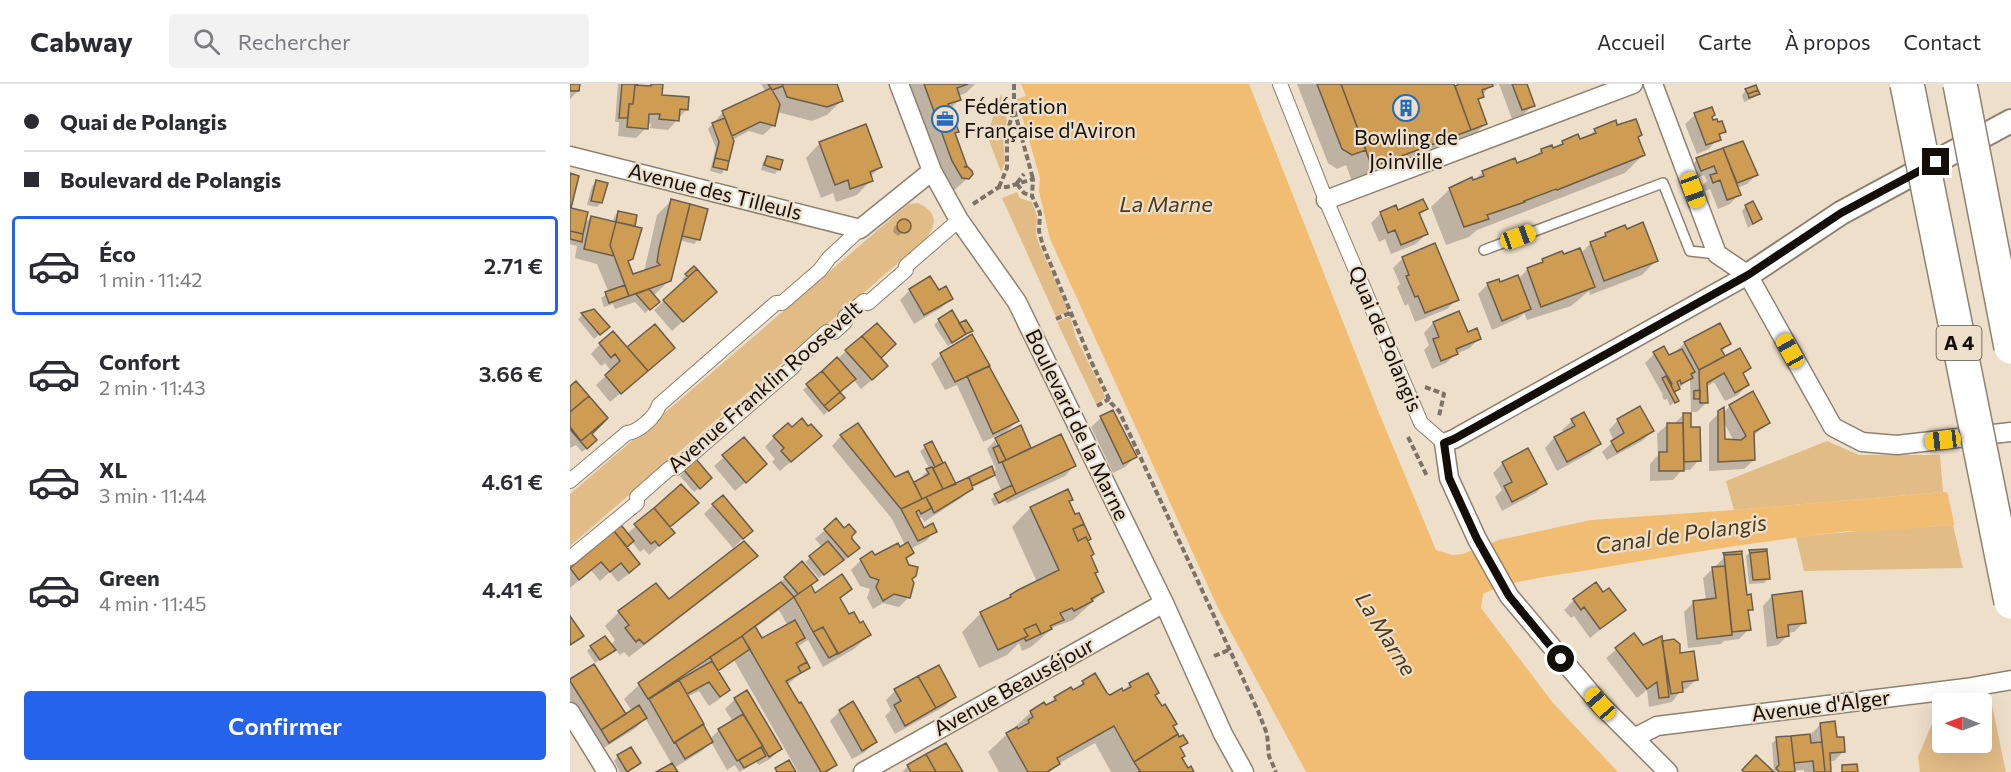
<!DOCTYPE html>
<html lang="fr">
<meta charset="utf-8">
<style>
body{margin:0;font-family:Commissioner,sans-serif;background:#f2f2f3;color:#2b2b33;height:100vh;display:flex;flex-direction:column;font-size:22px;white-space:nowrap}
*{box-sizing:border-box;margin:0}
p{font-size:20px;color:#7c7c81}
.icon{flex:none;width:33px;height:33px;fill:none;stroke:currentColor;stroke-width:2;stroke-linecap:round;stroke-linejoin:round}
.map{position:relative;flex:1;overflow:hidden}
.details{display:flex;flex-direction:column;background:#fff;width:570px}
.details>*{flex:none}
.guide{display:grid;align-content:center;height:132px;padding:0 24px;background:#fff}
.needle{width:39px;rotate:271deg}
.fabs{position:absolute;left:1362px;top:609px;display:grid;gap:12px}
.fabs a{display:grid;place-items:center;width:60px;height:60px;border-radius:6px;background:#fff;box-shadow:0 6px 24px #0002;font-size:30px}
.end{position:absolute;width:27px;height:27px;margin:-14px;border:8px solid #130e08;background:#fff;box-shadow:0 0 0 3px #fff}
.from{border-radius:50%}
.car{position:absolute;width:18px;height:36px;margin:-18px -9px;border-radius:8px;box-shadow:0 0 4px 2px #0007;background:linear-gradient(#f5c518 24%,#345 0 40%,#f5c518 0 76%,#345 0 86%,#f5c518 0)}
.guide b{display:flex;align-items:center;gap:21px;height:57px;font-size:22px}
.guide b+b{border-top:2px solid #e1e1e2}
.guide i{width:15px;height:15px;background:#2b2b33}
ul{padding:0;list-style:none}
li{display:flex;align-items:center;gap:18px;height:99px;margin:0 12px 9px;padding:0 12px;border:3px solid transparent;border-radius:6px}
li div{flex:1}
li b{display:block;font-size:22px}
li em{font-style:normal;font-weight:600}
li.current{border-color:#2563eb}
li>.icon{width:54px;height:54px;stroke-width:1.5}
.button{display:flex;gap:12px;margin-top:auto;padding:12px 24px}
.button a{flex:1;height:69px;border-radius:6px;background:#2563eb;color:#fff;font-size:24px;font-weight:600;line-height:69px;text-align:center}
header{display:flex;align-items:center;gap:36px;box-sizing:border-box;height:84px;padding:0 30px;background:#fff;border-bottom:2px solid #e1e1e2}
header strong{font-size:28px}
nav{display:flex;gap:33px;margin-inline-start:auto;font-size:21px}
.search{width:420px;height:54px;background:#f2f2f3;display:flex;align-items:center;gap:15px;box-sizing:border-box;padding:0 21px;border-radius:6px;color:#7c7c81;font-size:22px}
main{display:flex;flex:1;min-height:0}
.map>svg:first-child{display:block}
</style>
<header>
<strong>Cabway</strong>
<div class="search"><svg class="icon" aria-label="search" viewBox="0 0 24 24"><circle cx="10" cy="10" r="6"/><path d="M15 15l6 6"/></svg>Rechercher</div>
<nav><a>Accueil</a><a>Carte</a><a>À propos</a><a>Contact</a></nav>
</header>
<main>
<section class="details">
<div class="guide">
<b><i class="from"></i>Quai de Polangis</b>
<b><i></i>Boulevard de Polangis</b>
</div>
<ul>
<li class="current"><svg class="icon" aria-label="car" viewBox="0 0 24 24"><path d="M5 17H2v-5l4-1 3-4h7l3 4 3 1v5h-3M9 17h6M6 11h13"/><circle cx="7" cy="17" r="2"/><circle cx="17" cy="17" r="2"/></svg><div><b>Éco</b><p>1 min · 11:42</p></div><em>2.71 €</em></li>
<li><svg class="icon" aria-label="car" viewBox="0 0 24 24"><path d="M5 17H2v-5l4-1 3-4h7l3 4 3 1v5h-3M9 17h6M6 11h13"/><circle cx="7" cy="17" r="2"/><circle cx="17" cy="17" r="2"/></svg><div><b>Confort</b><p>2 min · 11:43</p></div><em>3.66 €</em></li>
<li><svg class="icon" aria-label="car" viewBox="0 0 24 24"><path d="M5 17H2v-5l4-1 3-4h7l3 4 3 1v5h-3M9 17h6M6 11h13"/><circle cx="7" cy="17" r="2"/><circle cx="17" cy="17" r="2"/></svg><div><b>XL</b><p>3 min · 11:44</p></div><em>4.61 €</em></li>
<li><svg class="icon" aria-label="car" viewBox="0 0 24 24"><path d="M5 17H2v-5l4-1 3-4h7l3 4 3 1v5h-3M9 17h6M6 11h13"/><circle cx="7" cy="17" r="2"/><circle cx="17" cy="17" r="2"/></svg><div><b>Green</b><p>4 min · 11:45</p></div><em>4.41 €</em></li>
</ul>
<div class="button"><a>Confirmer</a></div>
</section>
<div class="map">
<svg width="1441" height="688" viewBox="0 0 1441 688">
<rect width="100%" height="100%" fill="#eedfcb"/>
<path fill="#e2bc87" d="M431 10 437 37 433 50 435 79 431 88 417 51Z
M447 108 450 114 462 118 467 132 466 150 469 160 499 227 486 233 432 114Z
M348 119C367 128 368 138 356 155L0 462V410L330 127 339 120Z
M500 232 506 254 533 307 535 314 526 320 487 238Z
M1257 357 1289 371H1370L1373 408 1164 426 1156 397Z
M1383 441 1393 484 1234 487 1226 453C1278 447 1330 445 1383 441Z
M1420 612 1436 688H1350L1348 673 1366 630 1372 628V658H1412V620L1397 619Z"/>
<path fill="#f0bd72" d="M451 0H679L809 329 866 466 882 471 893 470 929 456 1021 436 1164 426 1373 408 1441 416V449L1383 441 1298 448 1279 447C1194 457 1109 470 1025 485 991 491 943 495 913 510L911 524 983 619 1048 688H736L648 524 480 155 469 107 470 94 447 15 456 12Z"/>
<path fill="#eedfcb" d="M1377 406 1441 413V452L1385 444Z"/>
<path fill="#0003" fill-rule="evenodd" d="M0 0H8V7L0 15Z
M48 0H66V2L78 3 81 0 90 12 117 25 98 46 80 44 81 40 77 39 76 44 66 54 48 52 49 38H45Z
M191 0H265L271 17 257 31 242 37 207 28 203 42 193 51 179 47 162 56 155 85 151 90 140 87 146 64 138 45 153 28 196 8Z
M334 0H405L396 9 388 12 390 15 379 26 387 48 384 51 394 83 400 92 381 109Z
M727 0H883L884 4 893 0H928L918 4 907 18 916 39 906 49 890 55 881 64 783 100 776 81 767 85 758 79Z
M929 0H955L963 21 953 31 942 35Z
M1176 6 1188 10 1183 14 1174 18 1172 11Z
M1125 31 1141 34 1154 47 1139 65 1127 70 1115 40Z
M1025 46 1071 51 1067 54 1073 71 1055 89 907 146 899 153 876 161 861 123 880 105 904 97 913 88 946 81 963 75 971 66H982L993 58 1009 57 1016 55Z
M250 59 310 83 300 93 301 96 287 111 266 118 263 109 251 114 236 74Z
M1172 59 1186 91 1177 100 1167 104 1169 110 1160 120 1148 125 1140 105 1133 108 1131 102 1137 97 1134 91 1121 96 1117 85 1127 76Z
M197 73 209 85 205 90 191 86 193 78Z
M27 98 31 119 27 123 17 121 22 102Z
M101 117 128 156 124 160 109 156 100 196 83 212 88 218 75 229 65 218 45 225 43 220 34 223 31 214 39 209 27 180 5 174 7 162 0 160V125L14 141 21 133 43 139 44 133 49 128 66 132 63 143 62 174 58 178 62 192 74 188 87 131Z
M1176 122 1190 135 1178 144 1172 127Z
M856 125 849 132 856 150 846 160 821 170 815 155 809 158 801 139 811 129Z
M332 137H336L339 141 338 145 328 152 323 148 324 143Z
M1035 150 1086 177 1072 191 1020 211 1019 207 1001 222 957 236 954 229 949 234 922 246 908 210 918 200 948 195 958 185 966 182 973 176 1010 170 1021 159 1029 156Z
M833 174 887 215 877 225 845 238 838 220 835 222 827 203 830 200 823 184Z
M124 184 145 208 102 247 84 226 114 198 112 195Z
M360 194 368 208 381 214 371 224 344 240 330 216 340 206Z
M24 226 33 247 24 255 8 235 12 231Z
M369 236 389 241 401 246 378 262 364 241Z
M863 239 898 250 909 254 900 264 886 270 876 279 862 285 854 266 859 261 854 249Z
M402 252 447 337 433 351 450 343 461 366 504 382 495 392 437 419 435 417 424 422 421 415 432 408 424 390 419 395 401 404 391 414 354 438 352 433 348 435 353 446 365 447 356 457 340 465 342 469 335 476 340 496 339 513 329 523 313 519 303 525 297 514 300 505 290 502 281 486 291 476 304 474 335 461 322 435 262 362 271 352 325 395 343 400 354 394 353 391 360 386 350 367 362 359 385 402 423 389 426 385 417 365 431 350 413 358 387 301 375 306 361 280 371 271ZM425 357H429L431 363H428Z
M1115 259 1159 260 1151 268 1154 274 1180 284 1172 291 1177 301 1168 311 1155 317 1144 298 1136 303 1137 318 1127 328H1121L1120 295 1103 309 1107 316 1100 322 1097 315 1094 316 1092 312 1093 311 1075 279 1084 270 1098 274Z
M30 260 57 265 93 273 40 318 26 301 41 287 35 279 31 282 21 270Z
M276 267 309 274 307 292 291 305 283 295 269 309V318L254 331 233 306Z
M0 304 20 350 21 361 12 368 6 361 0 364Z
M1160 322 1198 339 1183 352 1184 376 1174 385 1139 387V339L1149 329H1153ZM1153 337 1164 357H1154Z
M1014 330 1029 360 1020 369 987 387 975 364 984 354 994 349 992 346 1002 337Z
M1113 331 1129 376 1120 386H1112L1103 396 1080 397V380L1088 371 1087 350 1097 341 1104 340Z
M531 334 565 373 555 383 543 389 521 343Z
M1048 336 1082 347 1072 357 1037 376 1032 368 1044 357 1039 346Z
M204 353 240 361 210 387 202 378 205 375 195 363Z
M174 355 186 389 165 407 144 382Z
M126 377 136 399 124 408 110 392Z
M933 379 975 399 966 409 932 427 925 413 932 406 923 389Z
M111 402 117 429 99 444 93 458 79 471 74 465 70 468 62 458 55 464 68 480 59 490 48 498 40 488 30 497 21 486 0 504V486L51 443 57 450Z
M497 407 501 415 498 418 519 455 517 457 519 473 527 488 524 490 533 508 503 536 484 543 461 563 452 567 449 559 437 571 409 584 392 548 411 529 435 518 441 512 467 498 442 443 460 424Z
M143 421 181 447 163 464 134 430Z
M255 446 280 452V456L288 464 278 474 249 494 235 478 252 463 245 455Z
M1180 468 1199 494 1194 499 1179 500 1176 472Z
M186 472 172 486 59 573 54 568 50 571 45 565 25 579 17 567 21 563 41 561 45 556 35 542 49 528 99 517Z
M1155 473 1181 525 1177 529 1179 545 1169 555 1154 557 1151 560 1118 564 1114 528 1124 518 1136 516 1133 494Z
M232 480 245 511 280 505 269 516 278 532 299 551 284 565 253 583 238 556 227 563 238 583 232 589 229 583 227 586 230 590 217 601 265 681 258 688H228L164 576 147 588 158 606 148 616 139 622 129 607 117 613 140 655 149 646 163 638 155 625 165 615 210 665 200 675 189 681 186 678 169 688 165 681 157 686 141 658 132 667 104 684 75 634 66 644 29 667 0 622V597L55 632 62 627 54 615 69 601 211 500 210 498 215 494ZM228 523H231L248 554 246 555ZM209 526 218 542 192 556 185 544Z
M1033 510 1054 526 1020 554 1004 532 1001 534 994 526 1004 516Z
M1202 512 1234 538 1224 548 1217 549V552L1208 561 1197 563 1193 522Z
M1064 551 1073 563 1091 559 1109 571 1126 596 1116 605 1111 606 1102 618 1079 623 1077 606 1067 614 1036 574Z
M513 598 540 612 552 608 560 600 584 612 609 655 616 659 609 665 611 674 617 686 623 688H541L525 659 488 680 480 688H429L418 668 461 628 476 624 485 614 504 607Z
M325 607 385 612 375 622 325 650 315 632 321 626 316 616Z
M270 627 305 658 295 668 282 675 260 637Z
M1250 641 1266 655 1274 667 1264 677H1259V688H1234V686L1204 688 1202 659 1207 655 1240 651Z
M48 672 69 679 57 688H50L44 677Z
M338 682 391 688H332Z"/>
<path fill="#ce9c52" stroke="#6a5d4c" stroke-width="1.5" d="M0 0H10L9 7H0Z
M52 0H68L65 1 63 20H59L58 34H49Z
M81 0H93L92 11 119 13 118 26 110 25 109 37 89 35 90 30H79L78 45 57 43 59 20H63L65 1 81 2Z
M198 0H212L213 2 202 6Z
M212 0H267L273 17 257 23 217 13Z
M354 0H398L387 4 391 16 378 20 389 48 385 49 397 82 394 83H398L402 87 403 90 399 95 392 94 382 77Z
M747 0H771L796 66 782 71 772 65Z
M771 0H884L901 46 802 83Z
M889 0H922L923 2 912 6 914 13 908 15 917 40 901 46 885 2Z
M942 0H957L965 22 952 26Z
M1186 1 1188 6 1178 10 1175 5Z
M201 4 210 20 205 42 190 38 162 52 152 27Z
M1188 6 1190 10 1179 14 1178 10Z
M1142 23 1145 31 1142 33 1143 36 1147 35 1148 38 1152 37 1156 48 1149 50 1151 56 1136 61 1124 29Z
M155 34 164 57 159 77 145 74 149 58 142 39Z
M1066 35 1072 51 1068 53 1075 71 987 106 986 105 954 117 955 118 917 131 919 135 894 143 879 104 902 93 903 96 914 92 912 87 945 74 947 79 972 69 971 65 982 61 983 64 993 60 992 57 1008 50 1010 55 1026 49 1024 45 1046 36 1047 41Z
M296 40 312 83 300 88 303 97 280 105 278 96 265 101 249 58Z
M1173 57 1188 91 1167 99 1153 64Z
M1153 64 1171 111 1157 116 1150 96 1143 99 1140 91 1147 89 1144 82 1131 87 1126 74Z
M197 72 213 76 210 86 194 81Z
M145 74 159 77 157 86 143 83Z
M0 89 9 92 1 124 18 128 13 150 0 147Z
M26 96 38 99 32 119 21 117Z
M101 115 120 120 101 197 59 212 40 161 46 138 72 144 63 175 58 177 63 190 90 181 87 178 89 165Z
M853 115 858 125 849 129 858 150 831 161 825 146 818 149 810 128 826 121 828 126Z
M1183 117 1192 135 1183 140 1175 121Z
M120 120 138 125 130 156 112 152Z
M48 127 67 131 65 142 46 138Z
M21 132 46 138 40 161 44 172 14 165Z
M327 142a7 7 0 1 1 14 0a7 7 0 1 1-14 0Z
M1073 138 1088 177 1034 197 1020 158 1036 152 1035 149 1055 141 1057 145Z
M0 147 13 150 12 158 0 155Z
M865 159 889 216 855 229 848 212 845 213 836 192 839 191 832 173Z
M1010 164 1025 203 971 223 957 184 973 178 972 175 992 167 994 170Z
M124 182 127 185 118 193 115 190Z
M127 185 147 208 113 238 93 216Z
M948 191 961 225 932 237 917 199 929 195 930 198Z
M360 192 369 206 376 202 383 215 354 231 339 205Z
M55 201 59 212 39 219 35 208Z
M79 205 90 218 80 226 66 210Z
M24 225 40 243 30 251 11 229Z
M382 226 396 250 382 259 368 235Z
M889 227 898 248 907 244 911 255 886 265 888 270 871 277 863 255 869 253 863 238Z
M396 236 403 247 396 250 389 239Z
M307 239 326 260 311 274 292 252Z
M1150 239 1161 260 1151 265 1155 272 1129 286 1114 258Z
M85 240 105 264 78 287 57 263Z
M43 247 78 287 51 310 35 291 50 277 45 270 41 274 29 259Z
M402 250 420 282 385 298 370 269Z
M292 252 318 282 302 296 275 266Z
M1094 262 1099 271 1112 265 1125 288 1121 290 1123 294 1111 300 1110 296 1107 298 1110 305 1104 308 1101 301 1102 300 1083 268Z
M1170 264 1181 284 1173 289 1179 301 1165 309 1154 289 1137 299 1138 319H1130L1129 286Z
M267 273 286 295 270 308 252 287Z
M419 282 449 337 423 350 397 292Z
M252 287 270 308 254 322 236 300Z
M1096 292 1109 317 1105 319 1092 294Z
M6 297 19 312 0 328V302Z
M1130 306V315H1124V307Z
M1183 307 1200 339 1184 348 1185 376 1148 378V327L1154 323 1155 355 1171 356 1176 352 1159 321Z
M270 308 275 314 259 327 254 322Z
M19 312 38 334 11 357 0 343V328Z
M1070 322 1084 347 1047 368 1041 357 1054 349 1047 335Z
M543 326 567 373 553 380 530 332Z
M1014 328 1031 360 997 378 984 353 1005 342 1001 335Z
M1113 329H1121V343H1130L1131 377 1114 378Z
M38 334 22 350 27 356 17 365 0 345V343L11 357Z
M232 334 238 342 241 340 252 352 221 378 211 367 214 364 203 352 218 339 222 343Z
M288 339 325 393 338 387 352 415 331 425 270 351Z
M1097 339H1113L1114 387H1089V368H1097Z
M451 341 461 364 436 376 425 354Z
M491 350 506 382 446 410 432 378Z
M174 353 197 380 176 399 152 371Z
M362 357 373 379 365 383 354 361Z
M429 361 436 376 429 379 423 364Z
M958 364 977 400 942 418 934 402 942 398 932 378Z
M126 375 142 394 130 405 114 386Z
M375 378 386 400 373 405 363 384Z
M422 382 425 391 402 402 399 393Z
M362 383 373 405 352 415 344 398 359 390 356 385Z
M399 393 403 405 364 429 356 413Z
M111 400 129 419 100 443 84 424Z
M442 401 446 410 429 419 424 410Z
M498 405 503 416 499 417 505 430 509 429 514 440 503 445 508 457 516 453 524 470 521 472 528 488 525 489 534 508 521 515 523 517 504 527 502 524 490 529 494 536 480 542 482 545 471 550 466 540 454 545 458 552 428 566 410 528 441 513 440 511 448 506 489 486 460 423Z
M153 411 183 447 173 455 142 420Z
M356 413 362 424 351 430 349 426 346 428 354 444 363 439 367 448 348 457 331 425Z
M84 424 105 449 89 462 85 457 81 460 64 440Z
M266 434 274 444 279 440 286 448 282 452V455L290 464 278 473 254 445Z
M514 440 521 455 518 457 516 453 508 457 503 445Z
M51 441 64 457 57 463 44 447Z
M44 447 70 480 59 489 51 479 40 488 31 478 9 496 0 484Z
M174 457 188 472 74 560 69 555 66 558 55 544 59 541 48 527 86 499 99 515Z
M258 457 274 476 254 491 239 472Z
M338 458 344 469 336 474 339 481 348 483 346 492 342 495 344 499 340 514 324 510 313 517 306 503 309 496 300 493 290 475 302 467 305 471 328 459 330 463Z
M1197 465V467L1180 469 1179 466Z
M1172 467V470L1154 471 1153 469Z
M1197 467 1200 495 1183 496 1180 469Z
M1172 470 1177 511 1181 510 1183 526H1178L1181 546 1162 548 1154 471Z
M232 477 248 496 228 510 214 493Z
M1155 482 1162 551 1127 555 1123 517 1146 514 1142 483Z
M272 490 282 505 270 514 279 530 284 528 290 539 293 537 301 551 268 570 253 543 243 548 224 513 241 501 245 509Z
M211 498 224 513 172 552 78 615 68 599Z
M1026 498 1033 508 1039 504 1056 526 1030 545 1014 523 1011 526 1003 515Z
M1232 507 1236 539 1218 541 1219 552 1207 554 1202 511Z
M0 532 14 552 0 561Z
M225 536 235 554 226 559 237 578 228 583 231 589 216 597 229 619 231 618 267 681 255 688H251L172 552 185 542 192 554Z
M466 540 471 550 456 557 454 554 458 552 454 545Z
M253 543 268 569 259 574 243 548Z
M1064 549 1073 561 1092 552 1099 613 1089 614 1087 598 1077 605 1045 564Z
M35 552 46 566 30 576 20 562Z
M172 552 180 565 148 587 140 573Z
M1104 555 1110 560V569L1124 567 1128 596 1112 598 1113 608 1101 610 1092 557Z
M142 577 160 606 150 613 139 598 117 610 109 596Z
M237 578 240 584 231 589 228 583Z
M24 580 56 630 31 646 0 597V595Z
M369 581 386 613 366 624 348 592Z
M525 589 537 609 540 611 552 604 553 607 561 603 559 599 578 589 589 609 585 611 592 622 595 620 607 640 603 642 608 650 564 678 544 642 487 674 490 680 477 688H458L436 649 447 643 448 645 459 639 458 636 463 633 460 627 474 618 476 621 486 616 484 613 501 603 503 606 514 600 512 597Z
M348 592 366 624 335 642 324 621 331 617 324 605Z
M109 596 134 640 104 659 79 615Z
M177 606 212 665 199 673 164 614Z
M283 617 307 658 292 667 269 626Z
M69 621 77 634 39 659 31 646Z
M173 630 193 662 167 677 148 645Z
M1265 637 1267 653H1274L1275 668 1260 669 1261 688H1255L1250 639Z
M133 640 143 658 115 675 105 658Z
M608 650 609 653 613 651 618 659 610 663 615 672 612 674 618 684 621 682 624 688H568L570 687 564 678Z
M1240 650 1241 659 1252 658 1255 688H1244L1243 677 1224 679 1221 652Z
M1221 652 1225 688H1209L1206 684 1209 681 1206 653Z
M376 659 393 688H366L356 670Z
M61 663 71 679 57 688 47 671Z
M191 663 196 672 174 684 169 676Z
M356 670 366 688H341L337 681Z
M1186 671 1204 688H1174L1172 686Z
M219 676 226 688H207L205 684Z
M102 679 108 688H86Z
M1287 680 1288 688H1272V681Z"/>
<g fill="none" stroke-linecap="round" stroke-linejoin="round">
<defs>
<path id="service" d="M914 166 1093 99 1120 167 1147 170"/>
<path id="pedestrian" d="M710 0 756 116 851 339 874 359
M0 397 57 349C69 348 86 332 89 321L206 219H212L250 186 259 174 290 145
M0 474 67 419V413L100 384H106L224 282V278L257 248H264L275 238V233L294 217 298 219 336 186V182L389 136"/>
<path id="minor" d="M329 0 362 87 389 136 447 218 594 519 653 650 674 688
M1083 0 1147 170 1178 191 1263 343 1292 358 1327 361 1441 348
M0 72 290 145 362 87
M756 116 1063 0
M0 628 37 688
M1064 654 1087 642 1396 604 1441 596
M293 688 594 519
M1098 688 1030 620 939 512 907 455 879 394 874 359 884 355 1178 191"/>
<path id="tertiary" d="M1178 191 1271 129 1441 37"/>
</defs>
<use href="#service" stroke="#8e816f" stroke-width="12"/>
<use href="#pedestrian" stroke="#8e816f" stroke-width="16"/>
<use href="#minor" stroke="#8e816f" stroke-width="21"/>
<use href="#tertiary" stroke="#8e816f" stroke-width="26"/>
<path stroke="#7c7265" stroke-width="4" stroke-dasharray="6 3" stroke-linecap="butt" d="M444 0V25L463 95
M447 99 454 90
M447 100 454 109 462 112
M429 103 437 84V49L444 25
M403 120 429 103H437L463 95 462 112 470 129 469 147 473 162 521 277 541 319 549 327 688 627 697 650 699 672 706 688
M486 235 502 228
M855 303 874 310 869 332
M527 322 539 315
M838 353 857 392
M644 572 659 566"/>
<use href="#service" stroke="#fff" stroke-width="9"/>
<use href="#pedestrian" stroke="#fff" stroke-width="14"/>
<use href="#minor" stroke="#fff" stroke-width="18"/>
<use href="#tertiary" stroke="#fff" stroke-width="22"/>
<defs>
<path id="motorway-bridge" d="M1337 0 1441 518
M1390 0 1441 263"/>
</defs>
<use href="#motorway-bridge" stroke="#8e816f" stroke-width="36" stroke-linecap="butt"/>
<use href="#motorway-bridge" stroke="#fff" stroke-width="33"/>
</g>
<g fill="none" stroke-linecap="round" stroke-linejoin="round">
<path stroke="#130e08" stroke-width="8" d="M991 575 939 512 907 455 879 394 874 359 884 355 1178 191 1271 129 1366 78"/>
</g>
<defs>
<symbol id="building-ring" viewBox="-11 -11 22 22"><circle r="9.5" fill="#eedfcb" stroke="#276abb" stroke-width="1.5"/><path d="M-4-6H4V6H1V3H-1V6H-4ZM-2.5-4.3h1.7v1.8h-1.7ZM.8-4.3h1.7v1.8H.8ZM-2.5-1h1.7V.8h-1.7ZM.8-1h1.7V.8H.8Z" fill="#276abb"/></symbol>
<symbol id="office-ring" viewBox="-11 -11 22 22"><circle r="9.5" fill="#eedfcb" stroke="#276abb" stroke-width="1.5"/><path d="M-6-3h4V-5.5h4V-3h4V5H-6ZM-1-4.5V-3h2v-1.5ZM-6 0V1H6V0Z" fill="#276abb"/></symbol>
</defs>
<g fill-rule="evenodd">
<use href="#building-ring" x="821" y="9" width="30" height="30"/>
<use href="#office-ring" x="360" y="20" width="30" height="30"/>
</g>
<g text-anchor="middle" stroke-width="4.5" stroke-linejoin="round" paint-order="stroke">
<rect fill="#eedfcb" stroke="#554d42" stroke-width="1.5" x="1366.5" y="242" width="45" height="34" rx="4.5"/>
<g font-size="20" font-weight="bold" fill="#130e08">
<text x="1389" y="266">A 4</text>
</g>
<g font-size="21" fill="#130e08" stroke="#eedfcb" text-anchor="start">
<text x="394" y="30">Fédération<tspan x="394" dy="24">Française d'Aviron</tspan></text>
<text x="836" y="61" text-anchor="middle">Bowling de<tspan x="836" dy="24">Joinville</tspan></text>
</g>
<g font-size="21" fill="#130e08" stroke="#eedfcb">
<text transform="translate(145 108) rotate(14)" y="7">Avenue des Tilleuls</text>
<text transform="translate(815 255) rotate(67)" y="7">Quai de Polangis</text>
<text transform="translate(195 303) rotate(-41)" y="7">Avenue Franklin Roosevelt</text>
<text transform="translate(507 341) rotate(64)" y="7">Boulevard de la Marne</text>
<text transform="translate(444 603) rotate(-29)" y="7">Avenue Beauséjour</text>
<text transform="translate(1251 622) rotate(-7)" y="7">Avenue d'Alger</text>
</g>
<g font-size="22" font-style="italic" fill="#4e3919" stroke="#eedfcb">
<text x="596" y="128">La Marne</text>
<text transform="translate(1111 450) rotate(-8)" y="8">Canal de Polangis</text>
<text transform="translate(816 550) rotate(58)" y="8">La Marne</text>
</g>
</g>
</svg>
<div class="fabs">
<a><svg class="needle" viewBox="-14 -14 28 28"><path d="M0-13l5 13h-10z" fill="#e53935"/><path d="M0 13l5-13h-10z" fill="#7c7c81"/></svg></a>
</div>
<i class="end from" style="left:991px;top:575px"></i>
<i class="end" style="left:1366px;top:78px"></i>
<i class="car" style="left:1123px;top:106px;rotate:160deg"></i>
<i class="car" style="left:948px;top:153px;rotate:70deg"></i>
<i class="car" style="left:1220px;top:267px;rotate:331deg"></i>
<i class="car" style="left:1373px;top:356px;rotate:263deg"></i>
<i class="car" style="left:1030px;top:620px;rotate:319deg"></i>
</div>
</main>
